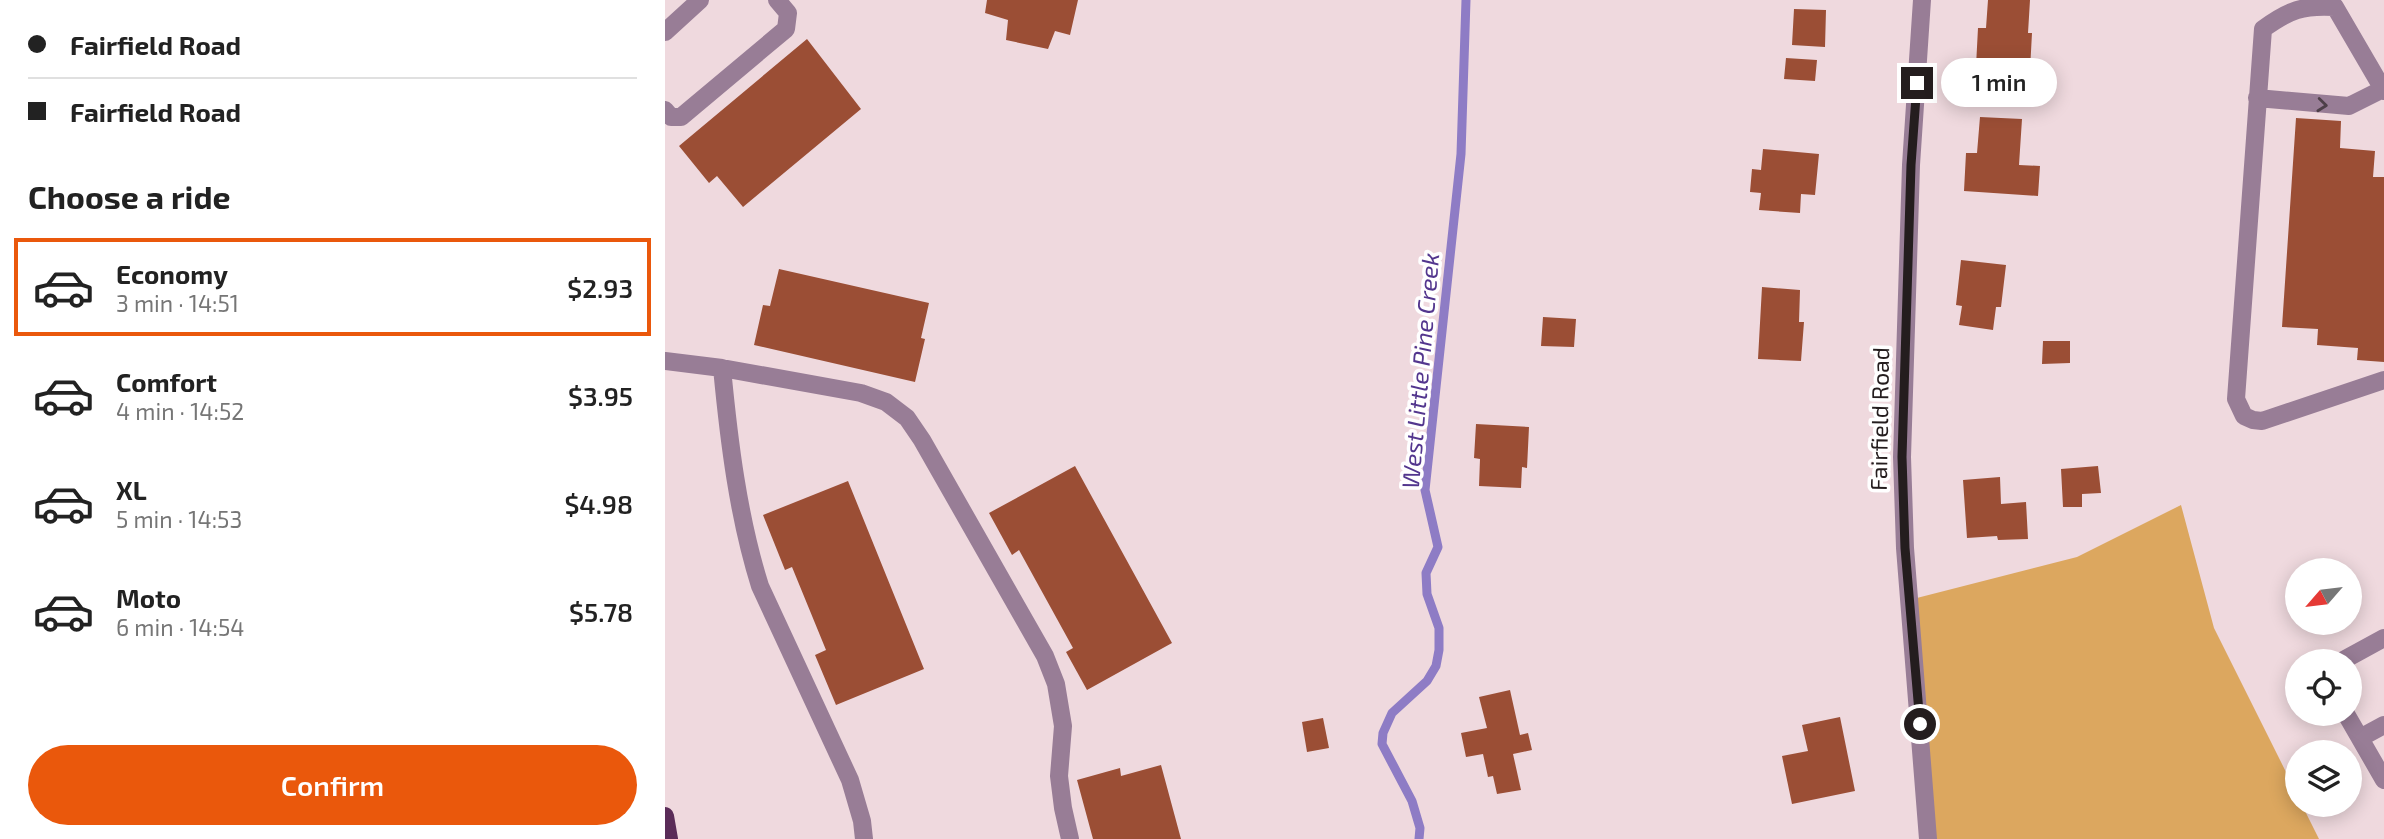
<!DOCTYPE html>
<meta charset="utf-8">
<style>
body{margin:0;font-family:"Exo 2",sans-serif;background:#f2f2f2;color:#222;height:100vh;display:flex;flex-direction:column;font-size:26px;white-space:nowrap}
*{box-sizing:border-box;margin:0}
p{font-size:23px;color:#767676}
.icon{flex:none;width:38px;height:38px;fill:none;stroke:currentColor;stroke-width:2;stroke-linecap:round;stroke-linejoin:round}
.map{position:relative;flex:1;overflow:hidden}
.sheet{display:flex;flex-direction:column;background:#fff;width:665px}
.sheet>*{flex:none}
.top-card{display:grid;align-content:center;height:154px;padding:0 28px;background:#fff}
.needle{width:46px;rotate:242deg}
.tools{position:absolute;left:1620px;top:558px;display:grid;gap:14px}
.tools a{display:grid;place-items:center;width:77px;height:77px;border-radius:50%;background:#fff;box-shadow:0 4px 18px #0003;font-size:35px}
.end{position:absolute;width:32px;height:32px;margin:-16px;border:9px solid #241d1e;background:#fff;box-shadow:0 0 0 4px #fff}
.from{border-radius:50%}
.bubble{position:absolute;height:49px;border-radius:24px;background:#fff;box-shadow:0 4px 18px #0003;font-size:23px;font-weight:600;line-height:49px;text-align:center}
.top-card b{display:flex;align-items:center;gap:24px;height:66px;font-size:26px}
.top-card b+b{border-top:2px solid #e0e0e0}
.top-card i{width:18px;height:18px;background:#222}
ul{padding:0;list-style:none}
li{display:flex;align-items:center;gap:21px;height:98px;margin:0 14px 10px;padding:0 14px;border:4px solid transparent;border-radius:0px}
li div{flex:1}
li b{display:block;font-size:26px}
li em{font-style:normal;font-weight:600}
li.current{border-color:#ea580c}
li>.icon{width:63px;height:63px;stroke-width:1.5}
h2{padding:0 28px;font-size:32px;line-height:84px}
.action{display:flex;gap:14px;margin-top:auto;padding:14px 28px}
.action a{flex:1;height:80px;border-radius:42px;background:#ea580c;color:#fff;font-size:28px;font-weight:600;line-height:80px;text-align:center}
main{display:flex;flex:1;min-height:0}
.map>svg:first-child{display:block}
</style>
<main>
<section class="sheet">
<div class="top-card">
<b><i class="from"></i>Fairfield Road</b>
<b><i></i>Fairfield Road</b>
</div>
<h2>Choose a ride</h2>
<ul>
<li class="current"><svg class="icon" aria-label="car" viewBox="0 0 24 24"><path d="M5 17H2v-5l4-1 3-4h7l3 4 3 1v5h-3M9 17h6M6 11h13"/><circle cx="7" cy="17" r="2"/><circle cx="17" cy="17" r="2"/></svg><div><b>Economy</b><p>3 min · 14:51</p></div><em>$2.93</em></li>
<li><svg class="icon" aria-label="car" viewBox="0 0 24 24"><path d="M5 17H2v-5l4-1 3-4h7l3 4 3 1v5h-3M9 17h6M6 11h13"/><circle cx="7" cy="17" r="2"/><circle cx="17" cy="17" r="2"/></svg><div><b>Comfort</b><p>4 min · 14:52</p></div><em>$3.95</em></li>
<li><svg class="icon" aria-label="car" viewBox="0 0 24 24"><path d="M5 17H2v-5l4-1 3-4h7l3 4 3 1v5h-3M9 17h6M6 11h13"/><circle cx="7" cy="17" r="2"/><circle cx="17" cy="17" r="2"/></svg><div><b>XL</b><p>5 min · 14:53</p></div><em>$4.98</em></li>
<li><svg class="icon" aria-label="car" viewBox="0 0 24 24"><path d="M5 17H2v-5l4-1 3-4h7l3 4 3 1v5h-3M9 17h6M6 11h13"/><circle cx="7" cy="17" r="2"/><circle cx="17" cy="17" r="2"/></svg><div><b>Moto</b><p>6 min · 14:54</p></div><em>$5.78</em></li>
</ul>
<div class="action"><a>Confirm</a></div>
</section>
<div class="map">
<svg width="1719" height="839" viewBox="0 0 1719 839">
<rect width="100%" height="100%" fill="#efd9de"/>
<path fill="#dca75f" d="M1516 505 1549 628 1633 796V805H1637L1654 839H1263L1244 600 1412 557Z"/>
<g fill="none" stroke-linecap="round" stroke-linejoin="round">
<path stroke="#8e7cc5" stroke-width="9" d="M754 839 755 828 747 801 717 744 718 733 727 713 762 681 771 666 774 650V628L762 594 761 573 773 547 760 490 796 154 801 0"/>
</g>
<path fill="#9b4e35" d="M322 0H413L405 35 390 31 383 49 341 40 343 20 320 13Z
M1323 0H1365L1363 33H1367L1365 70 1311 66 1313 28H1321Z
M1129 9 1161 10 1160 47 1127 45Z
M142 39 196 109 78 207 52 176 44 183 14 146Z
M1121 58 1152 60 1150 81 1119 79Z
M1315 117 1357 119 1354 165 1375 166 1373 196 1299 191 1301 153H1312Z
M1631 118 1676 121 1675 148 1710 151 1708 177H1719V362L1692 360 1693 348 1652 345 1653 329 1617 327Z
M1098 149 1154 154 1150 195 1136 194 1135 213 1094 210 1096 193 1085 192 1087 169 1096 170Z
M1296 260 1341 265 1336 307H1331L1328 330 1294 325 1297 306 1291 305Z
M114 269 264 303 256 338 260 339 250 382 89 345 98 305 105 306Z
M1097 287 1135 290 1134 322H1139L1136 361 1093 359Z
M878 317 911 319 909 347 876 346Z
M1378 341H1405V363L1377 364Z
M811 424 864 427 862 468 857 467 856 488 814 486 815 459 809 458Z
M410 466 507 643 422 690 401 652 408 648 354 550 347 555 324 513Z
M1433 466 1436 493 1417 494V507H1398L1396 469Z
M1335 477 1336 504 1361 502 1363 539 1333 540 1332 536 1302 538 1298 480Z
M183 481 259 669 171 705 150 655 161 650 127 567 120 570 98 515Z
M845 690 855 735 863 733 867 750 848 754 856 790 832 794 828 776 823 777 818 754 801 757 796 733 822 728 814 697Z
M1175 717 1190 791 1127 804 1117 756 1143 751 1137 725Z
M658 718 664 748 642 752 637 722Z
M496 765 516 839H428L412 780 455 768 456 776Z"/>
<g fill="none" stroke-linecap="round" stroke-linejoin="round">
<path stroke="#987d96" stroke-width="18" d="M1257 0 1246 165 1237 457 1240 548 1263 839
M0 32 35 0
M1719 91 1670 7C1638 5 1624 10 1598 29L1571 399 1579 416 1588 420 1597 421 1719 380
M1592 98 1684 106 1718 89
M0 110 6 117H16L121 29 123 13 112 0
M0 361 57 368 196 393 221 402 242 418 257 440 380 656 391 684 398 726 394 776 398 808 405 839
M57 368C64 441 73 516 95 586L185 780 197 821 199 839
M1675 662 1719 638
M1681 714 1719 780
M1695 738 1719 725"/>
<path stroke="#5a2c58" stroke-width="18" d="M0 816 4 839"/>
</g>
<defs><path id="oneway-chevron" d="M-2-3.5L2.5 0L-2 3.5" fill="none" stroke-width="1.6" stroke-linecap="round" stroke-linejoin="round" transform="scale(1.75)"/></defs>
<use stroke="#4d3f48" href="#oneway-chevron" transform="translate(1657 105) rotate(6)"/>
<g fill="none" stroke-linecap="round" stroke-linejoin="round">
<path stroke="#241d1e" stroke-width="9" d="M1252 83 1246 165 1237 457 1240 548 1255 724"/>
</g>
<g text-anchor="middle" stroke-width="7" stroke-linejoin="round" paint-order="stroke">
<g font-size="23" fill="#241d1e" stroke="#fff">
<text transform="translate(1215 419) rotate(-89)" y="8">Fairfield Road</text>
</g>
<g font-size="24" font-style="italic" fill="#53368e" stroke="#fff">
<text transform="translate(756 371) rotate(-85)" y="8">West Little Pine Creek</text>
</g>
</g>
</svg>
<div class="tools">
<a><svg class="needle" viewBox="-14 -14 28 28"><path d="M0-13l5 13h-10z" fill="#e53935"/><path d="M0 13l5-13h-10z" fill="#767676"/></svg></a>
<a><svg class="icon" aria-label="locate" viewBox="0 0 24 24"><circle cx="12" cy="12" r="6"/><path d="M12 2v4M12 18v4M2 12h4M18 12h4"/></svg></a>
<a><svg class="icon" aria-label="layers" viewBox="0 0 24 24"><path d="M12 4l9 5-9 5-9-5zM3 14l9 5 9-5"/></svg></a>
</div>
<i class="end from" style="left:1255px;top:724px"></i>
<i class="end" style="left:1252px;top:83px"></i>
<div class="bubble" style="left:1276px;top:58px;width:116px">1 min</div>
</div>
</main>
